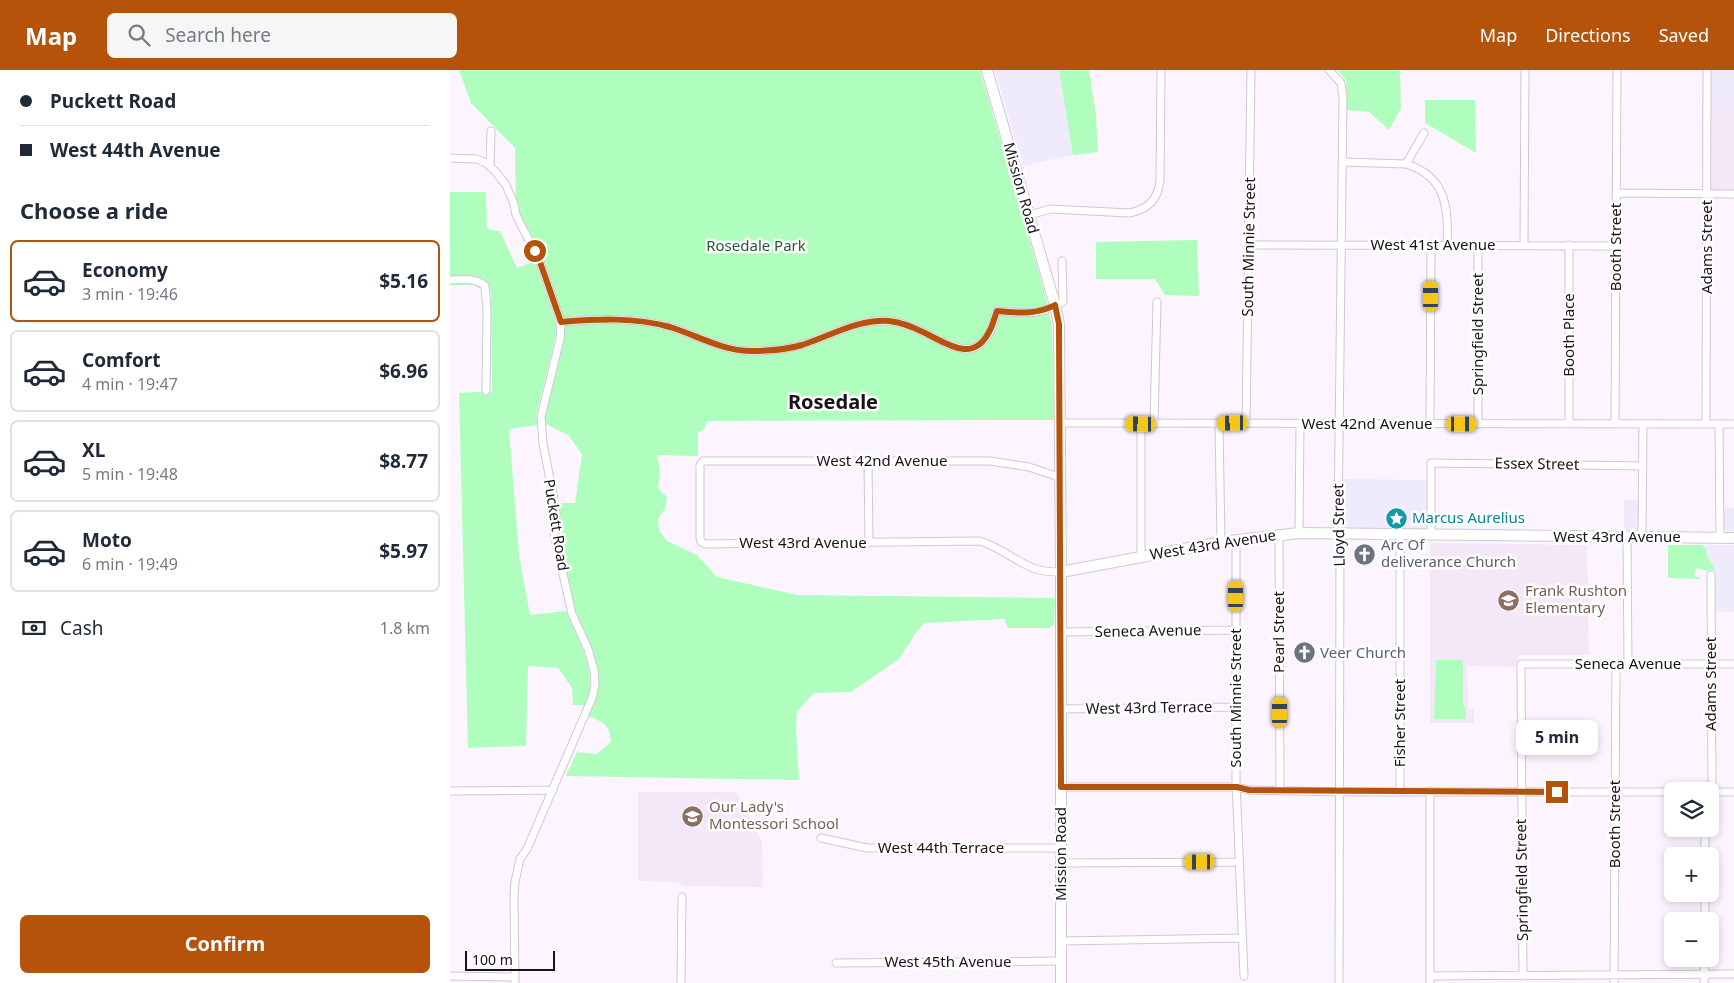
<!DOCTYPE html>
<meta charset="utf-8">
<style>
body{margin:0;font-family:"Noto Sans",sans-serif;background:#f6f6f7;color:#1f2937;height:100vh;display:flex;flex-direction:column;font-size:19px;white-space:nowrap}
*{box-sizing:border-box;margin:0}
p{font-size:16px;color:#747a83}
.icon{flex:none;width:28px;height:28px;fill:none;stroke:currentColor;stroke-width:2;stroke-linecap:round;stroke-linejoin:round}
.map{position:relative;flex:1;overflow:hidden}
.side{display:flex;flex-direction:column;background:#fff;width:450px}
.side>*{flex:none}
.hud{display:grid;align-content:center;height:110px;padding:0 20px;background:#fff}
.tools{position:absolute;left:1214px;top:712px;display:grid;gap:10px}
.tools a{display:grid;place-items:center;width:55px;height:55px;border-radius:8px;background:#fff;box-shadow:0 2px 8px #0003;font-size:25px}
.scale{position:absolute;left:15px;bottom:12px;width:90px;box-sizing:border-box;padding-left:5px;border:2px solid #171318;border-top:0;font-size:14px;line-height:18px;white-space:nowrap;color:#171318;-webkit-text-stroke:4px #fff;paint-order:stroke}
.end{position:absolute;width:22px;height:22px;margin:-11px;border:6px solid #b45309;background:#fff;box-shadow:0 0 0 2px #fff}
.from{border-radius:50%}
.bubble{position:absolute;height:35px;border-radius:8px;background:#fff;box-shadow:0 2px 8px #0003;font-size:16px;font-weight:700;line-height:35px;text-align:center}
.car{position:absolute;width:15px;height:30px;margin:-15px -8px;border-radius:6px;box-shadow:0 0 4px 1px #0007;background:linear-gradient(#f5c518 24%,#345 0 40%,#f5c518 0 76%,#345 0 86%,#f5c518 0)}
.hud b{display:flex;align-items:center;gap:18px;height:48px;font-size:19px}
.hud b+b{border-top:1px solid #e0e1e3}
.hud i{width:12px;height:12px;background:#1f2937}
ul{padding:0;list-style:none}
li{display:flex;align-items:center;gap:15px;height:82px;margin:0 10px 8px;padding:0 10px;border:2px solid #e0e1e3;border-radius:8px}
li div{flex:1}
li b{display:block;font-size:19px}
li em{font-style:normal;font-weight:700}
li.selected{border-color:#b45309}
li>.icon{width:45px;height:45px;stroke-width:1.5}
h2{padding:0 20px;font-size:22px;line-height:60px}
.pay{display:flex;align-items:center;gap:12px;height:55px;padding:0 20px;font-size:19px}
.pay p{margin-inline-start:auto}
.button{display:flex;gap:10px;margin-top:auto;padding:10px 20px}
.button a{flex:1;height:58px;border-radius:8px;background:#b45309;color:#fff;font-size:20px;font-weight:700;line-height:58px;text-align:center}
header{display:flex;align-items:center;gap:30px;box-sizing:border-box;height:70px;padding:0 25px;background:#b45309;color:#fff}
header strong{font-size:24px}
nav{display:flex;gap:28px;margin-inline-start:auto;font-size:18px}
.search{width:350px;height:45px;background:#f6f6f7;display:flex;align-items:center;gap:12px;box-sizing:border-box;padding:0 18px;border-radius:8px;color:#747a83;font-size:19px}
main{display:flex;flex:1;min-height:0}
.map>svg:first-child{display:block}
</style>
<header>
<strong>Map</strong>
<div class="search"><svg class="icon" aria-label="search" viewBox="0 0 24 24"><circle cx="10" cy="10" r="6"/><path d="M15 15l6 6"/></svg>Search here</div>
<nav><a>Map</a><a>Directions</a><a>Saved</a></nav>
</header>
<main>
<section class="side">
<div class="hud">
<b><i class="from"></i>Puckett Road</b>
<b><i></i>West 44th Avenue</b>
</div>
<h2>Choose a ride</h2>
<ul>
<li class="selected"><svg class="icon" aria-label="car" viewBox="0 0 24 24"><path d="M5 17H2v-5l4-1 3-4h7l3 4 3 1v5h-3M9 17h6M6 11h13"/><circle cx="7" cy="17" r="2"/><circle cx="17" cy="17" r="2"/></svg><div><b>Economy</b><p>3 min · 19:46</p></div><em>$5.16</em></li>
<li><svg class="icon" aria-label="car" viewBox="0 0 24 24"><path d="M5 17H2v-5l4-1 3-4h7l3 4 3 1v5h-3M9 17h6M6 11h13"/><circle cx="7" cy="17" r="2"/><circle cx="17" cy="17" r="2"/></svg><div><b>Comfort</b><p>4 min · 19:47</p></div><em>$6.96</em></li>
<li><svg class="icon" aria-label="car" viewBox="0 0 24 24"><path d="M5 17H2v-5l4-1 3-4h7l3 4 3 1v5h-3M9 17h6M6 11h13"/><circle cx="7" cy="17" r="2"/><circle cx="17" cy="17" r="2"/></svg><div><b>XL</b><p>5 min · 19:48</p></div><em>$8.77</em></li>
<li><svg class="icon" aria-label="car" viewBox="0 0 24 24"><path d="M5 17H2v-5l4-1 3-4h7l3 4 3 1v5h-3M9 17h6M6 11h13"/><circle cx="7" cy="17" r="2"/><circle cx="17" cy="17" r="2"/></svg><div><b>Moto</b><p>6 min · 19:49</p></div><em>$5.97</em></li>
</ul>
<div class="pay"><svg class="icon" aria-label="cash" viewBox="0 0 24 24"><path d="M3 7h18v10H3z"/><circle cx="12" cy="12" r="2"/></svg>Cash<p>1.8 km</p></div>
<div class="button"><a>Confirm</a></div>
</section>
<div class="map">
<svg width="1284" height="913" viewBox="0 0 1284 913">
<rect width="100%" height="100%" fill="#fcf5ff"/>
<path fill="#efebfd" d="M545 0H609L623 85 573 96Z
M1260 0H1284V40H1261Z
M892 409 977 410V458L975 460 893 458Z
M1174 430H1189V458L1187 461H1174Z
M1272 438H1284V461H1277L1273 459Z
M1256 475H1284V542L1264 541V507L1266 502 1257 485Z"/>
<path fill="#f4e8f8" d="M1261 40H1284V121H1264L1261 119Z
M980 473 1137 475 1139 585H1068L1067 597 1017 596 1018 638 1024 639V653H980Z
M188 722H286L312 771 313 817 234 816 227 812 188 811Z"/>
<path fill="#affebe" d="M9 0H530L595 224 602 257 604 350 257 351 255 358 248 363V386L207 385 210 402 208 418 217 427 215 439 208 448 209 460 217 471 247 485 267 507 348 525 605 528 604 555 599 558H558L554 549 475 553 467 561 449 589 401 622 364 623 347 641 346 661 349 710 116 706 127 682 147 684 161 672C159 654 155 653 138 646L146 623V600L123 537 107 463 106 433H125L132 384 118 365 92 352 110 269 105 235 66 145 65 78 21 33Z
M609 0H639L646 45 648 82 623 85Z
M888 0H950L951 38 939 60 919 42 897 40 896 10Z
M975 30H1025L1026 83 975 53Z
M0 122H36L37 159 50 161 67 198 85 191 106 252V265L86 346 88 355 59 359 69 484 80 545 116 541C126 564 141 590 140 616 140 622 137 629 135 635H123L122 618 108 598 78 596 76 676 18 678 9 323 42 321 41 221 30 219 24 215H0Z
M747 170 749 226 715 225 705 209H646V172Z
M1218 475H1252L1256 478 1257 485 1266 502 1262 499 1258 501 1246 498 1244 505 1252 509 1218 508Z
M986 590H1013V637H1016V649H984Z"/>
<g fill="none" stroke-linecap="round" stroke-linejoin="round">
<defs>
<path id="street" d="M879 0 891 13 893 27 888 456 890 470 889 913
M0 88 27 89 36 93 45 101 56 115 64 134 66 145 90 192 111 252 110 269 91 347 93 374 103 424 106 444 104 463 109 486 122 544 138 579 144 600 145 615 142 628 77 779 70 789 65 812 64 825 65 913
M892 92 956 94C996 106 999 138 997 174
M956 94 974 63
M40 96 41 61
M1166 123 1284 124
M579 145 601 139 679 143C697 140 708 130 710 111L711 0
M800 175 1166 176
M1074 175 1075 0
M0 210C12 210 25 207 35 216L37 240 36 321
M111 252C148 249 184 247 220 257 246 265 271 280 299 281 316 281 335 280 352 275 380 266 408 249 439 251 451 252 463 257 475 263 496 273 523 294 540 262 543 256 544 248 547 241 562 242 580 245 595 240 601 238 608 235 613 232L612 191
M610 353 1284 354
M796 353 801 0
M704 354 707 232
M769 354 771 472
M980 354 981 174
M1028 354V175
M1119 354V175
M1165 354 1167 0
M1256 354 1257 0
M1269 354 1270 468
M418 391 419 473
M609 407 579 397 540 391H253L250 395V468L251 472 256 474 530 471C550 477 565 491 583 498 592 502 602 502 611 502
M849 463 850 353
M829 464 830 720
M981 466V393L1193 396
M1192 467 1193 354
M1177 468 1178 594
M786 470V711L794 906
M691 487V354
M1261 505 1262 722
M611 562 786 560
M611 639 787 637
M611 717H787L799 720 893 722H1222
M0 721 103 720
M950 721V465
M1260 722H1284
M371 768 417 778H611
M1255 786V759
M611 793 789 792
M1255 851V824
M611 871 792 868
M386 893 611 891
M0 906 65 907
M981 906 1284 904
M1073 906 1071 594H1284
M231 913 232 827
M980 913V721
M1164 913 1166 594
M1254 913 1255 889"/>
<path id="secondary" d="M537 0 605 235 609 254 611 502V913
M611 502 771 472 849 463 1284 468"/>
</defs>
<use href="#street" stroke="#d1c6d5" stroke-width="9"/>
<use href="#secondary" stroke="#d1c6d5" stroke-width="12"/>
<use href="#street" stroke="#fff" stroke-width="7"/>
<use href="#secondary" stroke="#fff" stroke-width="10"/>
</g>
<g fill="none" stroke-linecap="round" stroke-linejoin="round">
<path stroke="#b45309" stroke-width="6" d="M85 181 90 192 111 252C148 249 184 247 220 257 246 265 271 280 299 281 316 281 335 280 352 275 380 266 408 249 439 251 451 252 463 257 475 263 496 273 523 294 539 262 543 256 544 248 547 241 567 243 587 245 605 235L609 254 611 717H787L799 720 1107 722"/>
</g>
<defs>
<symbol id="sight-disc" viewBox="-11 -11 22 22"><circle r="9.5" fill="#0f9aa8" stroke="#fff"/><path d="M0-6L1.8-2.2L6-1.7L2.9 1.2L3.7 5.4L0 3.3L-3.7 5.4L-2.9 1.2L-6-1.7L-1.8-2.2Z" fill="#fff"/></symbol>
<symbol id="church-disc" viewBox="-11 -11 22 22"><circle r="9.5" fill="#6b7280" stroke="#fff"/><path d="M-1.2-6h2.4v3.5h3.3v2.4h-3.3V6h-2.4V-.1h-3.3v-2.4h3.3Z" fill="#fff"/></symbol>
<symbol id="school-disc" viewBox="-11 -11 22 22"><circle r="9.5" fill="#8d6e63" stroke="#fff"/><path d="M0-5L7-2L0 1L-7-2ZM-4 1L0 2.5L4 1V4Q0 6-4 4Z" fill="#fff"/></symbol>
</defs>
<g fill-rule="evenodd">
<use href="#sight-disc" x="934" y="436" width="25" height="25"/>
<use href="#church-disc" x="902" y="472" width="25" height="25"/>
<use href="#school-disc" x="1046" y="518" width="25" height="25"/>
<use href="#church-disc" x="842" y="570" width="25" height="25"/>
<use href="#school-disc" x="230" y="734" width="25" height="25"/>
</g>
<g text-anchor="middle" stroke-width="5" stroke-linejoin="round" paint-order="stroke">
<g font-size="15" fill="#171318" stroke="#fff">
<text transform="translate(571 118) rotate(74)" y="5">Mission Road</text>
<text x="983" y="180">West 41st Avenue</text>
<text transform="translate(799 177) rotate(-89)" y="5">South Minnie Street</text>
<text transform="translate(1166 177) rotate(-90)" y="5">Booth Street</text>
<text transform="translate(1257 177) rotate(-90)" y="5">Adams Street</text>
<text transform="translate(1028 264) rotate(-90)" y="5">Springfield Street</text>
<text transform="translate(1119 265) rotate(-90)" y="5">Booth Place</text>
<text x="917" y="359">West 42nd Avenue</text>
<text x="432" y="396">West 42nd Avenue</text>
<text transform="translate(1087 394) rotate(1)" y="5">Essex Street</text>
<text transform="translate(106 455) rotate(81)" y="5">Puckett Road</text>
<text transform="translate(889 455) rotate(-91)" y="5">Lloyd Street</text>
<text x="1167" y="472">West 43rd Avenue</text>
<text x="353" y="478">West 43rd Avenue</text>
<text transform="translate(763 475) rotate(-9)" y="5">West 43rd Avenue</text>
<text transform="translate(698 561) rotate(-1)" y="5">Seneca Avenue</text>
<text transform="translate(829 562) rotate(-90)" y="5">Pearl Street</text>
<text x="1178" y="599">Seneca Avenue</text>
<text transform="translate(1261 614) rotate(-90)" y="5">Adams Street</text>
<text transform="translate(786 628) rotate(-90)" y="5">South Minnie Street</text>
<text transform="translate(699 638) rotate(-1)" y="5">West 43rd Terrace</text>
<text transform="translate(950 653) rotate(-90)" y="5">Fisher Street</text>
<text transform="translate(1165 754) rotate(-90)" y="5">Booth Street</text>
<text x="491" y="783">West 44th Terrace</text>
<text transform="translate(611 784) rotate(-90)" y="5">Mission Road</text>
<text transform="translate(1072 810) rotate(-91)" y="5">Springfield Street</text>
<text x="498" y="897">West 45th Avenue</text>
</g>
<g font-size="15" fill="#225b31" stroke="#fff">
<text x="306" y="181">Rosedale Park</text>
</g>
<g font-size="15" fill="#0d838f" stroke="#fff" text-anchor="start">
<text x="962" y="453">Marcus Aurelius</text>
</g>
<g font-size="15" fill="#5b616d" stroke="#fff" text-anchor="start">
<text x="931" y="480">Arc Of<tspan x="931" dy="17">deliverance Church</tspan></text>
<text x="870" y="588">Veer Church</text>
</g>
<g font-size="15" fill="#785e54" stroke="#fff" text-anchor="start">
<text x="1075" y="526">Frank Rushton<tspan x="1075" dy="17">Elementary</tspan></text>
<text x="259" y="742">Our Lady's<tspan x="259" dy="17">Montessori School</tspan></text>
</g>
<g font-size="20" font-weight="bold" fill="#171318" stroke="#fff">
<text x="383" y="339">Rosedale</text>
</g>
</g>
</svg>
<div class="tools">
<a><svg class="icon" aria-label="layers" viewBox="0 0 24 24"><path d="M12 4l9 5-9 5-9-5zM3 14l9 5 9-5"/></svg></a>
<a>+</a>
<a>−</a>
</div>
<div class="scale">100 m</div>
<i class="end from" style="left:85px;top:181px"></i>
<i class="end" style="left:1107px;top:722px"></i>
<div class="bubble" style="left:1066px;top:650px;width:82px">5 min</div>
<i class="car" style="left:981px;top:226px;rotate:0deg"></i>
<i class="car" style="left:783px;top:353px;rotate:269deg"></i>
<i class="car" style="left:691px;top:354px;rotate:271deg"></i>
<i class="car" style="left:1012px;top:354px;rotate:90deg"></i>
<i class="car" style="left:786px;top:526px;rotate:0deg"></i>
<i class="car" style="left:830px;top:642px;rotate:0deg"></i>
<i class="car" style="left:750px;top:792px;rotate:270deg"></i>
</div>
</main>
